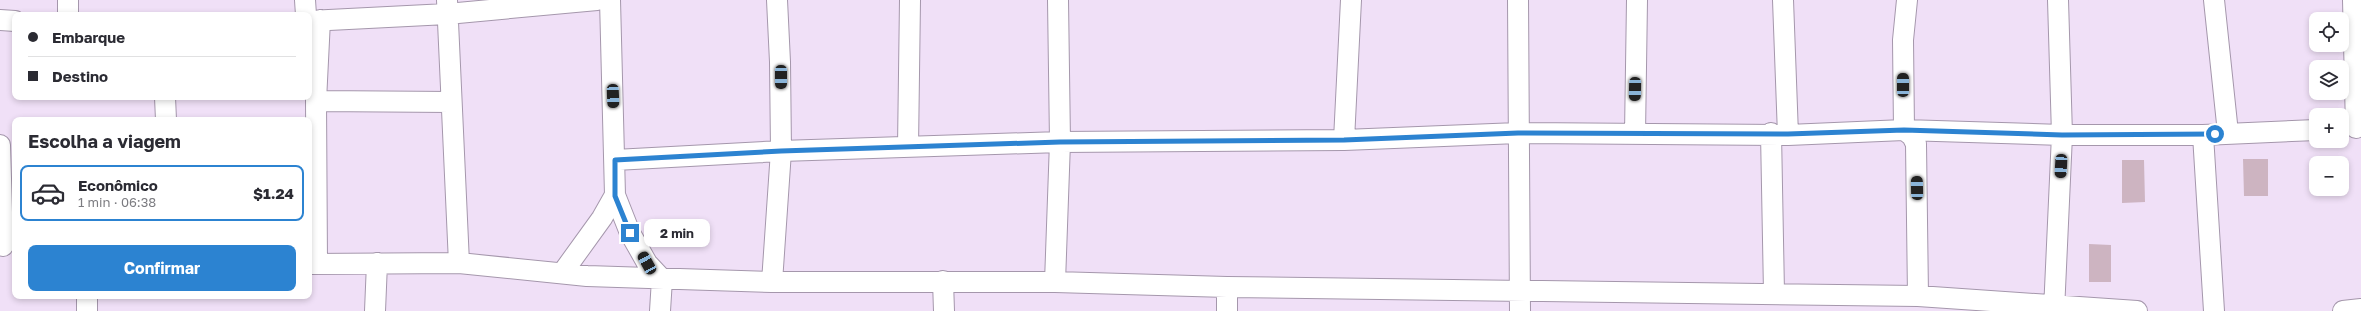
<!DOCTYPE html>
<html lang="pt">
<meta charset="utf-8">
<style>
body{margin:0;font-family:"Golos Text",sans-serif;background:#f7f7f7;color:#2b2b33;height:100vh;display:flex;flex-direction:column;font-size:15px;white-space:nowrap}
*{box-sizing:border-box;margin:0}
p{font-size:13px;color:#7c7c81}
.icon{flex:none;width:22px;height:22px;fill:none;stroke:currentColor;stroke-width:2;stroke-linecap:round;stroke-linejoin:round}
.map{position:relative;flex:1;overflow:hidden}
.drawer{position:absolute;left:12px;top:117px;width:300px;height:182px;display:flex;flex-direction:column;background:#fff;border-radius:8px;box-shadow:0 2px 6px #0003}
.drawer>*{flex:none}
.banner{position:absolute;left:12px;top:12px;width:300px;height:88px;border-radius:8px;box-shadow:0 2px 6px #0003;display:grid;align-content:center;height:88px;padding:0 16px;background:#fff}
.buttons{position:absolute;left:2309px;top:12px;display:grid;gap:8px}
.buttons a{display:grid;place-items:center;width:40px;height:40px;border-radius:8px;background:#fff;box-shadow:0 2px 6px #0003;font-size:20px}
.end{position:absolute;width:18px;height:18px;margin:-9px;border:5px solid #2c83d1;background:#fff;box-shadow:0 0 0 2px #fff}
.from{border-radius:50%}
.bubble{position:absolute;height:28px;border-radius:8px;background:#fff;box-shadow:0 2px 6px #0003;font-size:13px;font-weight:700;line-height:28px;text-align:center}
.car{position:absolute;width:12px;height:24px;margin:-12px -6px;border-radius:5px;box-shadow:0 0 3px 1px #0007;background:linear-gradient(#222 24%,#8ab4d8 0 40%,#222 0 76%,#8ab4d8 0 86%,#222 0)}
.banner b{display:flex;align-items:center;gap:14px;height:38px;font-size:15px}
.banner b+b{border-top:1px solid #e1e1e2}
.banner i{width:10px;height:10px;background:#2b2b33}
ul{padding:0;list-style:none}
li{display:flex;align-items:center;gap:12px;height:56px;margin:0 8px 6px;padding:0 8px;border:2px solid transparent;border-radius:8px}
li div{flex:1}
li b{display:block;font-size:15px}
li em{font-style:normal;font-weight:700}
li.current{border-color:#2c83d1}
li>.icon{width:36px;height:36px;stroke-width:1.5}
h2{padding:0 16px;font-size:18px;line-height:48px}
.action{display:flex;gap:8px;margin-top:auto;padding:8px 16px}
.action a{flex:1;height:46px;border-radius:8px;background:#2c83d1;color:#fff;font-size:16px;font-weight:700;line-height:46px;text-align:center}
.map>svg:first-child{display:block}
</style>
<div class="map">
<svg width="2361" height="311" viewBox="0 0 2361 311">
<rect width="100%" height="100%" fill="#f0e0f7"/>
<path fill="#cdb4c1" d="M2243 159H2268V196H2244Z
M2122 160H2144L2145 202 2122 203Z
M2089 244 2111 245V282H2089Z"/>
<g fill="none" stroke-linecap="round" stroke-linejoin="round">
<defs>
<path id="minor" d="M305 0 306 15
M447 0 459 263
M610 0 615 195 630 233 647 263 662 279 660 311
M1518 0 1520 311
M1783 0 1788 135
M1907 0 1903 40 1904 130 1912 136 1916 144 1918 296
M2214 0 2228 133
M2353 0 2356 128
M68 15V0
M0 20 15 21
M309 21 447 14 597 0
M165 97 166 120
M316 101 451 102
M1771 133 1774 293
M1635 134 1637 0
M2203 135 2214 311
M1344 140 1351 0
M0 145 3 246
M908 147 910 0
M615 160 781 151 1060 142 1344 140 1518 133 1788 135 1904 130 2062 135H2203L2316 130
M309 264 459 263 587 276 772 282H1055L1227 287 1918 296 2137 311
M317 264 316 101 320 20
M563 272 602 218 615 195
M943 281 944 311
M772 282 781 151 780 62 777 0
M1055 282 1060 142 1058 0
M87 311V296
M375 311 377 263
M1227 311V287
M2054 311 2062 135 2058 0
M2343 311 2361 309"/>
</defs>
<use href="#minor" stroke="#a597ac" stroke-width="22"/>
<use href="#minor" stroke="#fff" stroke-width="20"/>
</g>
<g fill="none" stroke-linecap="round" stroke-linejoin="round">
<path stroke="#2c83d1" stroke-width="5" d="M630 233 615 196V160L781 151 1060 142 1344 140 1518 133 1788 134 1904 130 2062 135 2215 134"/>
</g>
</svg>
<div class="buttons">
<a><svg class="icon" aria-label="locate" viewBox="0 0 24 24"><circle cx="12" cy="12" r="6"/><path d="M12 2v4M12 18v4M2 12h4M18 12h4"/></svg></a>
<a><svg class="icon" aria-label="layers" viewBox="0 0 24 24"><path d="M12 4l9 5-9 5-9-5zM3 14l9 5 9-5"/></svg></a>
<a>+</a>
<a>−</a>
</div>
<i class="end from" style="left:2215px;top:134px"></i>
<i class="end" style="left:630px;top:233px"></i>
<div class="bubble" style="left:644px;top:219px;width:66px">2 min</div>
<i class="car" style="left:781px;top:77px;rotate:180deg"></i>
<i class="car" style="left:1903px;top:85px;rotate:0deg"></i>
<i class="car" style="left:1635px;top:89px;rotate:181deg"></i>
<i class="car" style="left:613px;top:96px;rotate:178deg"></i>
<i class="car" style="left:2061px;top:166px;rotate:183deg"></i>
<i class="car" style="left:1917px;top:188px;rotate:359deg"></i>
<i class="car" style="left:647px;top:263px;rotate:331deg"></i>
<div class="banner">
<b><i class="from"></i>Embarque</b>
<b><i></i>Destino</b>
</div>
<section class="drawer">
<h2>Escolha a viagem</h2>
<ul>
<li class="current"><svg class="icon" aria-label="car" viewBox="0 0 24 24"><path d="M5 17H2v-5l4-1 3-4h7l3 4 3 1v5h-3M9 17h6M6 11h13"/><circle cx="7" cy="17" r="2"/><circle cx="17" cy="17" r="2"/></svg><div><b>Econômico</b><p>1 min · 06:38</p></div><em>$1.24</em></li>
</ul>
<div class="action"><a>Confirmar</a></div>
</section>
</div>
